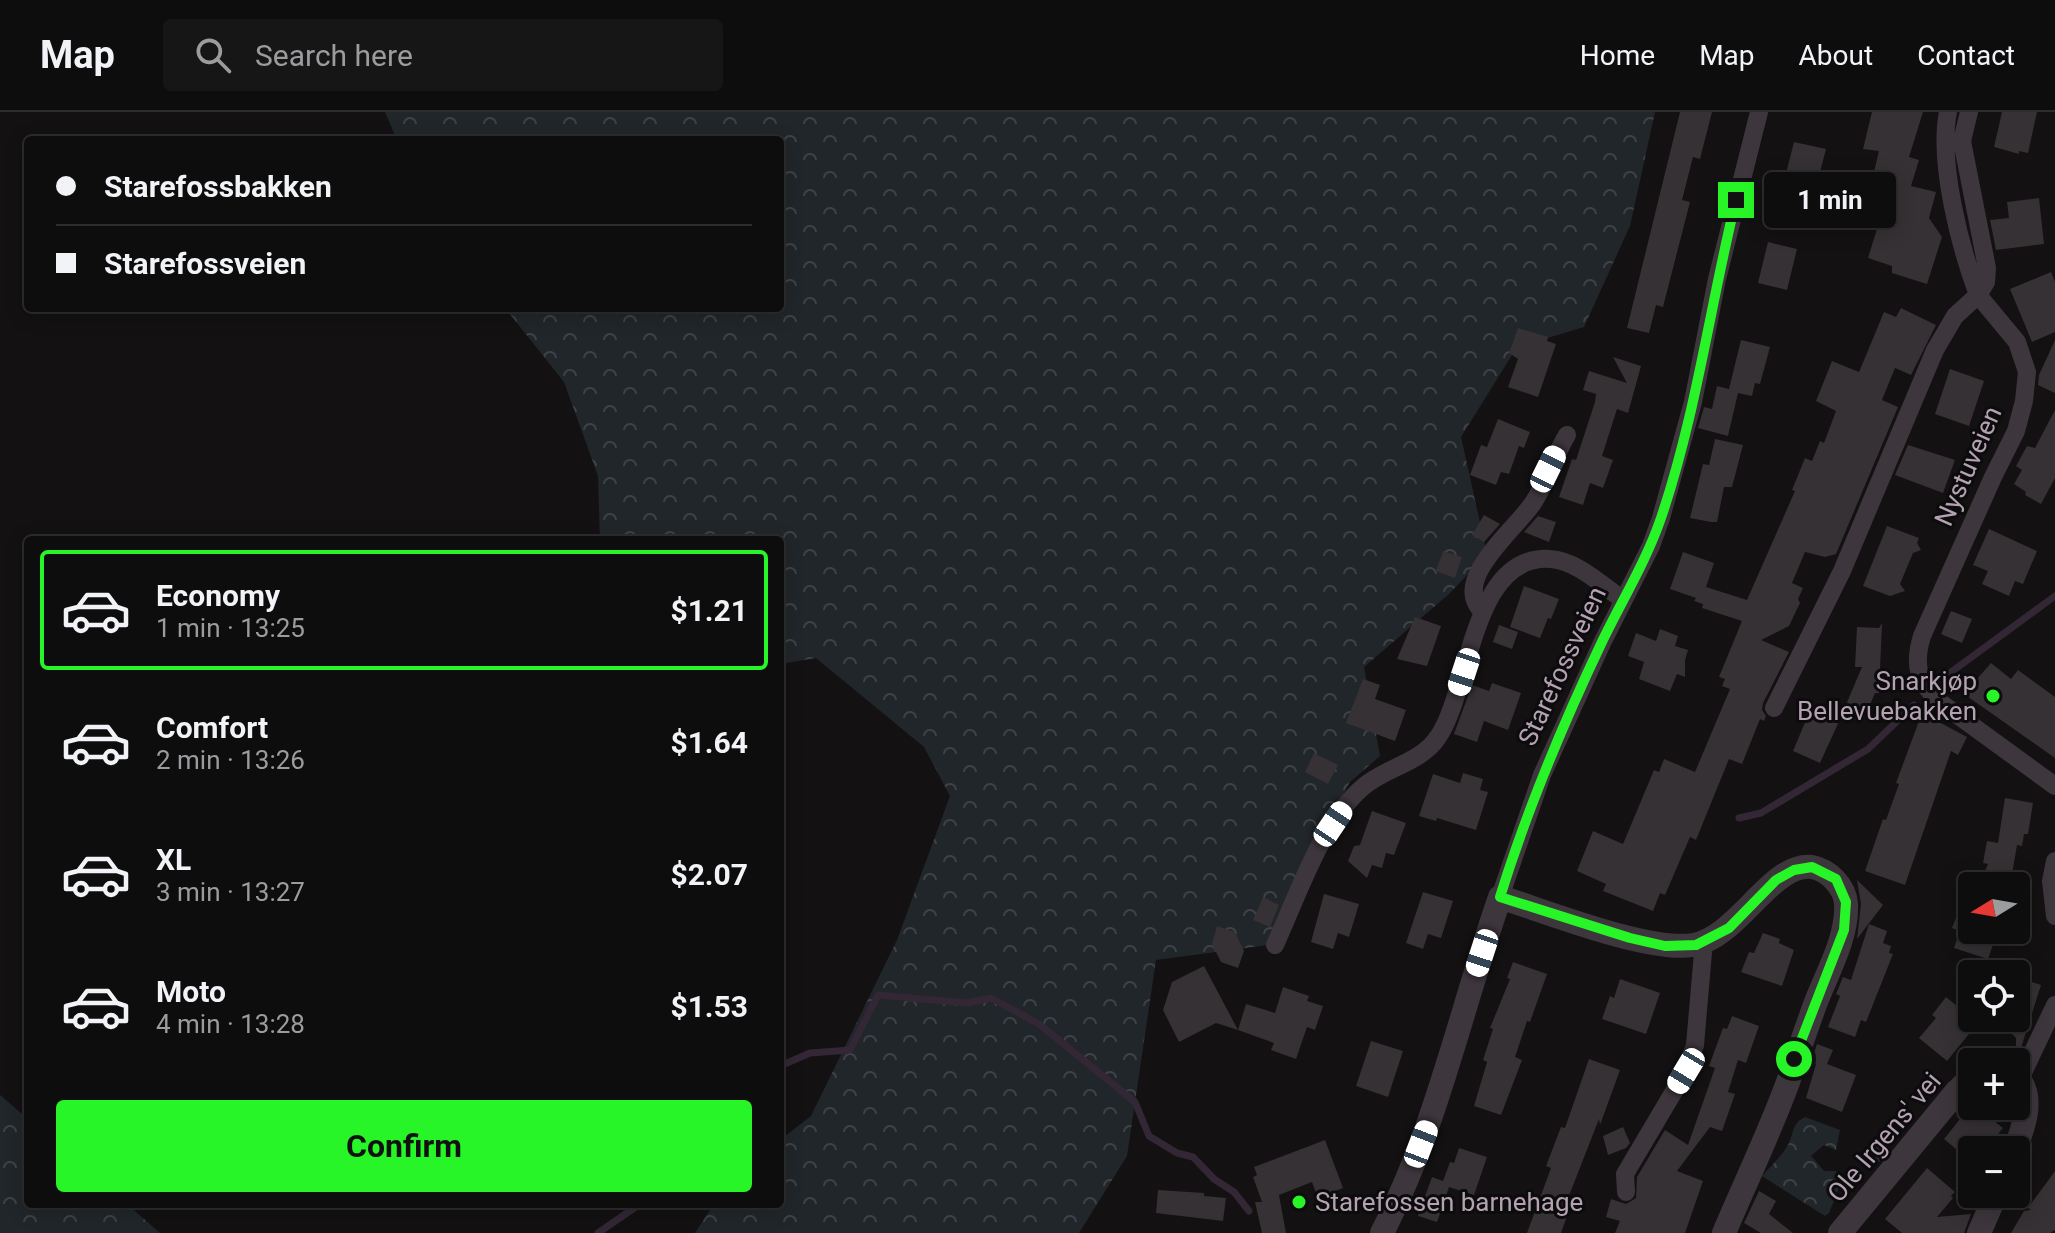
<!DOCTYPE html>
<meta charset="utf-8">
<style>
body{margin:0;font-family:Roboto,sans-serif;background:#171617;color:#f1f3f6;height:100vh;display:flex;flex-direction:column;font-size:30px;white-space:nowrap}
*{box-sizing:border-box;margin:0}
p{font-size:26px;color:#9b9c9e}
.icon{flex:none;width:44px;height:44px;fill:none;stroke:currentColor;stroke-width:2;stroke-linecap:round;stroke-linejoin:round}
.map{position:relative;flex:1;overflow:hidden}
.drawer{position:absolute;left:24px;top:424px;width:760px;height:672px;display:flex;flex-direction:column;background:#0e0d0e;border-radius:8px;box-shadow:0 4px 20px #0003,0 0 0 2px #2e2d2e}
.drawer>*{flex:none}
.guide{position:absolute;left:24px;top:24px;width:760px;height:176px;border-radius:8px;box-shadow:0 4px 20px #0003,0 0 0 2px #2e2d2e;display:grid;align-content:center;height:176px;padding:0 32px;background:#0e0d0e}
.needle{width:52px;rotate:259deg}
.controls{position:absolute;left:1958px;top:760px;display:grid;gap:16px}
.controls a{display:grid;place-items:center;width:72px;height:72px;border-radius:8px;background:#0e0d0e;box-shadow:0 4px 20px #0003,0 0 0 2px #2e2d2e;font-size:40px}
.end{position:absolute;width:36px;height:36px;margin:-18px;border:10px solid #28f527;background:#111;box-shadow:0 0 0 4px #111}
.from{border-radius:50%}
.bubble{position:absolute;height:56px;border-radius:8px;background:#0e0d0e;box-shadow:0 4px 20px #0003,0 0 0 2px #2e2d2e;font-size:26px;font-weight:700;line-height:56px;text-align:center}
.car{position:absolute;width:24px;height:48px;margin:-24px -12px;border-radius:10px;box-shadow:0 0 6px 2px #0007;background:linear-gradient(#fff 24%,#345 0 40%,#fff 0 76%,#345 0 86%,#fff 0)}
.guide b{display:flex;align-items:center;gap:28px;height:76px;font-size:30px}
.guide b+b{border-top:2px solid #2e2d2e}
.guide i{width:20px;height:20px;background:#f1f3f6}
ul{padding:14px 0 0;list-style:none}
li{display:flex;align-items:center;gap:24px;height:120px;margin:0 16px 12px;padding:0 16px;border:4px solid transparent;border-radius:8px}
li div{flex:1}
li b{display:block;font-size:30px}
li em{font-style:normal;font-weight:700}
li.current{border-color:#28f527}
li>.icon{width:72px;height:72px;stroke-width:1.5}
.cta{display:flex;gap:16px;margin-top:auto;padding:16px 32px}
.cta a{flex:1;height:92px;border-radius:8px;background:#28f527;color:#111;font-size:32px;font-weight:700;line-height:92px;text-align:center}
header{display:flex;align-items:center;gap:48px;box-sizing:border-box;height:112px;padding:0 40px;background:#0e0d0e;border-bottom:2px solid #2e2d2e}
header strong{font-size:38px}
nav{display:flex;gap:44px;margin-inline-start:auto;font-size:28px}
.search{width:560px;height:72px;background:#171617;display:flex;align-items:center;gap:20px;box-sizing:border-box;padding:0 28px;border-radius:8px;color:#9b9c9e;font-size:30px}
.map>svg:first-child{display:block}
</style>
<header>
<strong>Map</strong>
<div class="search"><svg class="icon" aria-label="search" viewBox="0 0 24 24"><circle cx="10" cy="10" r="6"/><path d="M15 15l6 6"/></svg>Search here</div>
<nav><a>Home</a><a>Map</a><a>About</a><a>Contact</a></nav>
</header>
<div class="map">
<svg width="2055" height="1121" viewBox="0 0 2055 1121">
<defs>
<pattern id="forest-crowns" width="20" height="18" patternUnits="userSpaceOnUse" patternTransform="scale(2)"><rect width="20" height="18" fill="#21262a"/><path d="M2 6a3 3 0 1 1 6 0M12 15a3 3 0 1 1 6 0" fill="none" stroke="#3f4246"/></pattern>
</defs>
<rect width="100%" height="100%" fill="#131112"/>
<path fill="url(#forest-crowns)" d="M385 0H1655L1630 114 1584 215 1517 235 1461 325 1487 442 1449 482 1364 555 1380 644 1350 670 1293 774 1269 833 1156 848 1127 1044 1079 1121H695L714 1092H780V1028L811 1004 897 828 950 684 924 635 816 546 780 552V428H600L598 364 564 270 505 196H780V28H397Z
M0 983 28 1007V1092H127L160 1121H0Z
M1805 1005 1840 1018 1836 1038 1824 1033 1811 1044 1824 1059H1836C1844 1073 1834 1087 1829 1101L1825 1104 1762 1064C1771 1054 1781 1045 1788 1033 1794 1021 1792 1011 1805 1005Z"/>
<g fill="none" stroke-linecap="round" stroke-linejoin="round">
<path stroke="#332736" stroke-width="7" d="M1943 566 2055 484
M1739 706 1761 701 1868 637 1914 593
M780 954 810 941 850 938 878 883 967 891 991 886 1039 912 1135 990 1149 1024 1177 1041 1193 1045 1214 1067 1234 1080 1249 1099
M598 1121 640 1092"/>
</g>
<path fill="#353134" d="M1680 0H1712L1700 47 1693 45 1682 88 1690 90 1663 195 1656 193 1649 221 1627 216Z
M1872 0H1923L1909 45 1919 48 1911 74 1936 80 1929 106 1942 125 1927 172 1892 161V154L1868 146 1889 78 1871 72 1879 39 1863 37Z
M2002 0H2037L2028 41 2019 39V42L1994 35Z
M1794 30 1826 37 1819 64 1815 63 1811 76 1784 69Z
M2039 86 2044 132 1996 138 1990 108 2009 106 2007 90Z
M1768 130 1797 137 1787 178 1758 171Z
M2051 160 2055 170V220L2032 230 2010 177Z
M1901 196 1936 213 1911 263 1895 256 1882 288 1898 295 1836 442 1825 445 1805 440 1792 471 1803 476 1798 487 1800 491 1789 514 1761 528 1789 540 1763 591 1762 598 1766 604 1764 609 1760 607 1742 652 1729 647 1696 728 1690 725 1665 783 1660 781 1653 799 1603 779 1606 772 1577 759 1593 719 1623 732 1654 658 1659 660 1664 647 1695 660 1730 577 1722 574 1725 567 1719 565 1742 509 1702 496 1703 492 1694 489 1696 486 1670 477 1683 440 1714 451 1706 475 1747 488 1795 379 1792 378 1805 346 1812 349 1820 329 1824 331 1836 299 1816 289 1832 249 1859 260 1884 200 1896 205Z
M1518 216 1548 225 1547 229 1556 232 1538 285 1508 275 1518 247 1509 241Z
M1741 228 1770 235 1760 272 1755 271 1752 284 1738 281 1728 324 1698 316 1704 295 1712 297 1717 274 1729 277Z
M2055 228V281L2038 273 2039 263Z
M1613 245 1641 254 1628 301 1617 297 1602 344 1613 348 1603 376 1590 371 1583 393 1559 385 1572 347 1576 348 1595 290 1596 282 1583 278 1589 259 1627 271Z
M1950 257 1984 269 1969 314 1935 302Z
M2055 298V366L2041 392 2025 383 2026 380 2014 372 2022 358 2016 354 2027 334 2035 336Z
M1498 307 1530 320 1524 336 1519 334 1509 362 1501 360 1496 373 1470 363 1481 333 1487 335Z
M1715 327 1743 333 1732 375H1724L1717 410H1711L1690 406 1703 352 1709 353Z
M1908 333 1955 348 1943 381 1895 363Z
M1484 403 1500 412 1484 430 1472 423Z
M1538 404 1556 410 1549 430 1524 420Z
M1887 414 1919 426 1917 431 1921 438 1913 441 1900 472 1905 479 1890 484 1863 474Z
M1989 417 2037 439 2023 472 2015 469 2009 484 1982 472 1988 459 1973 453Z
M1443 439 1462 445 1455 466 1436 459Z
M1524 474 1559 487 1551 507 1548 506 1540 526 1510 515Z
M1951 499 1972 507 1962 531 1941 522Z
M1415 505 1441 514 1427 554 1397 547Z
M1882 511 1879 581H1875L1862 611 1842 602 1862 555H1855L1857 515 1879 516Z
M1499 513 1518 520 1512 537 1493 530Z
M1660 517 1678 524 1675 534 1688 538 1685 548V565L1677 562 1670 579 1639 567 1644 550 1628 544 1636 521 1656 529Z
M1991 551 2011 567 2018 558 2055 585V646L1964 582Z
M1363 567 1380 573 1375 587 1406 598 1395 629 1346 611Z
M1492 571 1521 581 1508 618 1484 609 1477 630 1454 622 1472 573 1489 579Z
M1812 594 1841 605 1820 651 1793 639Z
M1922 601 1967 625 1958 643 1951 639 1905 773 1865 759 1883 707 1886 708 1899 672 1896 671Z
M1314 641 1338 653 1328 672 1305 660Z
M1463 661 1483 667 1480 678 1488 680 1476 718 1437 706 1436 709 1419 704 1433 662 1460 671Z
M2005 686 2033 691 2028 722H2024L2022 734 2017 733 2010 774H1979L1988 752 1983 751 1987 729 1998 731Z
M1372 699 1406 711 1394 743 1386 741 1382 756 1372 753 1367 766 1348 749 1354 734 1360 733Z
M1857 768 1883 793 1857 827 1861 792Z
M1423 780 1453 789 1441 826 1428 822 1423 837 1406 831Z
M1324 782 1359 792 1349 825 1338 821 1333 837 1311 830Z
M1263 785 1279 793 1270 815 1253 808Z
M1958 801 1972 805V818H2005L2000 832 1994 830 1988 847 1954 836 1960 819 1952 816Z
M1869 812 1887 819 1883 831 1891 834 1889 841 1893 842 1866 910 1861 908 1855 925 1828 915 1840 884 1836 882 1843 865 1851 868Z
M1217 814 1235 820 1244 839 1238 856 1221 850 1212 832Z
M1763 821 1780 827 1779 831 1794 838 1782 874 1741 860 1749 840 1754 841Z
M1513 850 1547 862 1530 910 1527 909 1515 945 1522 948 1501 1003 1474 994 1487 950 1483 948 1493 917 1490 916 1510 867 1507 866Z
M1204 854 1238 918 1216 911 1179 930 1163 898 1172 870Z
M2016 865 2041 873 2020 939H2016V926L1997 906H2016Z
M1620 867 1660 881 1646 922 1602 907 1610 884 1614 886Z
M1283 875 1309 884 1307 889 1323 894 1315 918 1307 915 1296 947 1271 938 1274 931 1238 918 1246 892 1275 901Z
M1946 885 1978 911 1947 949 1919 926 1936 906 1932 903Z
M1732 904 1759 914 1746 951 1738 948 1728 980 1735 982 1722 1019 1710 1015 1677 1059 1703 1069 1685 1121H1615L1620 1109 1606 1105 1611 1087 1626 1092 1636 1086 1637 1065 1665 1018 1688 1033 1715 956 1709 954 1723 916 1727 917Z
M1371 929 1403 939 1388 985 1356 974Z
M1817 932 1833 938 1827 952 1856 963 1842 1000 1806 986 1816 952 1811 950Z
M1589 947 1620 958 1600 1013 1599 1007 1565 1094 1570 1096 1561 1121H1527L1551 1056 1546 1054 1561 1015 1565 1016Z
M1972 992 2003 1016 1985 1038H1972V1050L1944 1027Z
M1623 1015 1630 1031 1626 1036 1608 1043 1603 1024Z
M1877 1027 1890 1036 1878 1051 1866 1043Z
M1325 1028 1343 1076 1318 1086 1312 1070 1279 1083 1286 1121H1262L1255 1090H1262L1253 1065 1257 1063 1254 1055Z
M1459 1036 1487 1045 1474 1083 1449 1075 1437 1110 1418 1104 1432 1065 1443 1069 1450 1050 1454 1051Z
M1927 1056 1955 1080 1951 1084 1953 1086 1937 1105 1971 1102 1964 1121H1902L1885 1107Z
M2055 1059V1118L2050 1121H2011L2024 1099 2031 1098 2028 1096Z
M1158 1078 1204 1081V1084L1226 1086 1223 1109 1156 1101Z
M1759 1079 1776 1089 1769 1102 1793 1121H1761L1744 1111Z"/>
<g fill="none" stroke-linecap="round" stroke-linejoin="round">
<path stroke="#3d363c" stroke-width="18" d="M1969 0 1962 29 1987 156 1986 170 1978 183 2017 230 2027 260 2024 289 2016 319 1993 365 1922 524C1913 553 1918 571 1941 591L2055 674
M1483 500C1449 469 1516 417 1533 391 1547 370 1554 344 1567 323
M1774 596 1842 459 1935 238 1955 204 1978 183C1960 135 1938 50 1948 0
M2055 749 2051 769 2055 804
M1500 785 1542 663 1602 531 1651 434 1661 406 1693 290 1717 167 1759 0
M1275 833C1298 783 1321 711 1363 675 1386 655 1421 651 1438 625 1471 577 1471 442 1550 447 1576 448 1603 474 1623 488
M2020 967 2055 893
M1626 1080 1625 1062 1686 959 1695 933 1704 829"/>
<path stroke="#3d363c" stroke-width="24" d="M2015 1038C2023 1016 2036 984 2016 964
M1382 1121C1437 1014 1461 897 1500 785 1547 800 1648 840 1693 833 1739 825 1771 750 1812 755 1829 758 1845 775 1846 792 1848 825 1827 861 1816 890 1806 917 1797 944 1788 970 1769 1022 1745 1071 1724 1121
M1840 1121 1957 979 1972 965
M1979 1121 1996 1082"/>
</g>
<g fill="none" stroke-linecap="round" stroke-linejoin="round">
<path stroke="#28f527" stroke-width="10" d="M1736 88C1710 194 1696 303 1661 406 1646 450 1621 490 1601 532 1562 614 1527 698 1500 785L1630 826 1665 834 1696 833 1729 816 1776 768 1794 758 1812 755 1836 767 1846 790 1844 818 1794 947"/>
</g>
<g fill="#28f527" stroke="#0d0c0d" stroke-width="3">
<circle cx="1993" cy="584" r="8"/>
<circle cx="1299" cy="1090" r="8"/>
</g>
<g text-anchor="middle" stroke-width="6" stroke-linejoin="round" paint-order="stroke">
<g font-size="26" fill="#b4a2b3" stroke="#0d0c0d">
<text transform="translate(1968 354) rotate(-66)" y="9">Nystuveien</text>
<text transform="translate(1562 554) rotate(-65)" y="9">Starefossveien</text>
<text transform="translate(1884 1025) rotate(-50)" y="9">Ole Irgens' vei</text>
</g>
<g font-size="26" fill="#b4a2b3" stroke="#0d0c0d" text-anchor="end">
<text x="1977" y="578">Snarkjøp<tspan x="1977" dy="30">Bellevuebakken</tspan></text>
<text x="1315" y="1099" text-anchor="start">Starefossen barnehage</text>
</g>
</g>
</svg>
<div class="controls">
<a><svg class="needle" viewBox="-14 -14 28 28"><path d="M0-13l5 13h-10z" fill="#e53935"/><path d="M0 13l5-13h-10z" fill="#9b9c9e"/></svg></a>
<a><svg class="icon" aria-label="locate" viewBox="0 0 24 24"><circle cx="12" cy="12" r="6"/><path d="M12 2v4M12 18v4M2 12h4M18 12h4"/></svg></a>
<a>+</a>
<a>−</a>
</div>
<i class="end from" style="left:1794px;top:947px"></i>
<i class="end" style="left:1736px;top:88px"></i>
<div class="bubble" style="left:1764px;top:60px;width:132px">1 min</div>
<i class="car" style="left:1548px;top:357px;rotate:26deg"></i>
<i class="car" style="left:1464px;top:560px;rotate:198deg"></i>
<i class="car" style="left:1333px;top:712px;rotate:34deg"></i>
<i class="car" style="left:1482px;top:841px;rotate:198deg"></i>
<i class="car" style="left:1686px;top:959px;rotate:211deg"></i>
<i class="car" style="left:1421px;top:1032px;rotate:21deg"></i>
<div class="guide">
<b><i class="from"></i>Starefossbakken</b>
<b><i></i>Starefossveien</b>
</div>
<section class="drawer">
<ul>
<li class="current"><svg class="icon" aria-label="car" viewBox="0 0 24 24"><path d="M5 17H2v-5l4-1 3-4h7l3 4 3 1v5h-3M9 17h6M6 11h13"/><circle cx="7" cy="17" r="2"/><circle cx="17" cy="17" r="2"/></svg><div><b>Economy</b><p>1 min · 13:25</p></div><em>$1.21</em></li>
<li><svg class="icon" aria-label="car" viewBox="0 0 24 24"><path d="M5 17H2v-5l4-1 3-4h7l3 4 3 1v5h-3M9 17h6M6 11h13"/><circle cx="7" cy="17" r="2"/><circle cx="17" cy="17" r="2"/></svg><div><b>Comfort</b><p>2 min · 13:26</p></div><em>$1.64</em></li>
<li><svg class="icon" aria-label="car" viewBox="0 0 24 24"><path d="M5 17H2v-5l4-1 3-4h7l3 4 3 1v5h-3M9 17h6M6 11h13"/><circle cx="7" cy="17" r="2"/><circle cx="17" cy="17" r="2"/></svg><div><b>XL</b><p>3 min · 13:27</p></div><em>$2.07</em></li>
<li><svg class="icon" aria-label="car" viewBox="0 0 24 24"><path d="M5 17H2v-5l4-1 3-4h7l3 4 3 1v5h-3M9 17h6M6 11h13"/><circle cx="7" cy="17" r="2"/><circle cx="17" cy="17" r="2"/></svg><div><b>Moto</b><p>4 min · 13:28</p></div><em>$1.53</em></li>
</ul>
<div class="cta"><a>Confirm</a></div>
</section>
</div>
